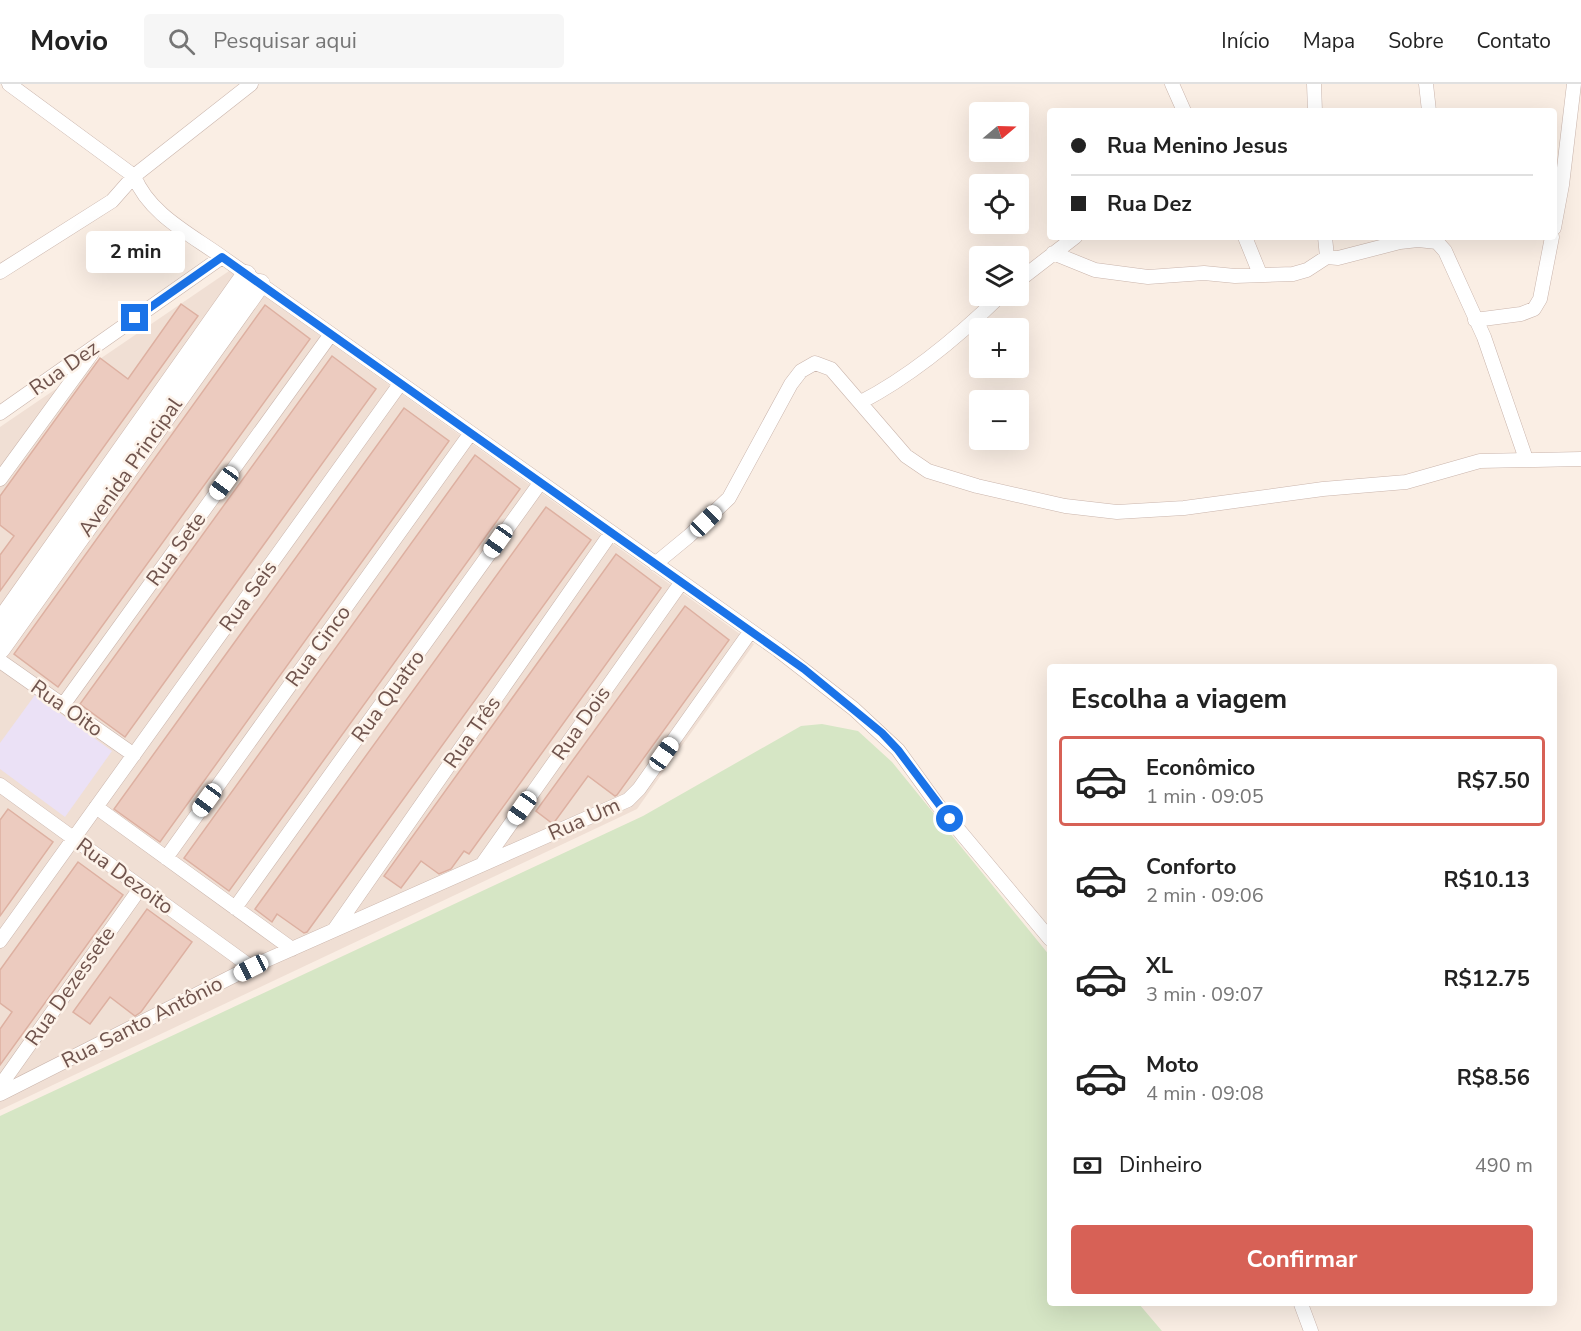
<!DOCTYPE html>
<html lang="pt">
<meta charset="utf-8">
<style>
body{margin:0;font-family:"Nunito Sans",sans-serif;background:#f6f6f6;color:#222;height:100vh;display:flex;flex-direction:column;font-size:22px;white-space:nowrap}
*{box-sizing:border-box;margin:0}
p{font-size:20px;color:#767676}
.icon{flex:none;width:33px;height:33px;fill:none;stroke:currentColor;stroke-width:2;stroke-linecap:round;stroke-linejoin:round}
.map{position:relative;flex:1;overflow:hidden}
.details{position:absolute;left:1047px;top:580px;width:510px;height:642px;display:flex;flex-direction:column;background:#fff;border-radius:6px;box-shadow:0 6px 24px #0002}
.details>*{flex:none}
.banner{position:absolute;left:1047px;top:24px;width:510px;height:132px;border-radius:6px;box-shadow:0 6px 24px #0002;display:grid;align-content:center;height:132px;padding:0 24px;background:#fff}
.needle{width:39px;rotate:71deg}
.fabs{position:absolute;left:969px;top:18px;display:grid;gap:12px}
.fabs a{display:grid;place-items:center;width:60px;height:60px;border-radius:6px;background:#fff;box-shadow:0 6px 24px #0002;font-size:30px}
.end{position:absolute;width:27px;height:27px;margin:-14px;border:8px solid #1a73e8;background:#fff;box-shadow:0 0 0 3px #fff}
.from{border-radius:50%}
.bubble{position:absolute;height:42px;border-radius:6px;background:#fff;box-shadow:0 6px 24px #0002;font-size:20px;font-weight:700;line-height:42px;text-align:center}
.car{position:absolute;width:18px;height:36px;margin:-18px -9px;border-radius:8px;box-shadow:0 0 4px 2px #0007;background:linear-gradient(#fff 24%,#345 0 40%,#fff 0 76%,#345 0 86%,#fff 0)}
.banner b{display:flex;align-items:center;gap:21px;height:57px;font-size:22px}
.banner b+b{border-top:2px solid #e0e0e0}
.banner i{width:15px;height:15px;background:#222}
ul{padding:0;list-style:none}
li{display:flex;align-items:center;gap:18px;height:90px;margin:0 12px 9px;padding:0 12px;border:3px solid transparent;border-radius:6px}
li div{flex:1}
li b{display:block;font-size:22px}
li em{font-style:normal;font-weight:700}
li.active{border-color:#d76156}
li>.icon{width:54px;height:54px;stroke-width:1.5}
h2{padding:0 24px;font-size:27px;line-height:72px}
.pay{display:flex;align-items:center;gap:15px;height:66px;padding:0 24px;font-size:22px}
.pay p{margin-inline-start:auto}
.cta{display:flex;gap:12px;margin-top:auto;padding:12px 24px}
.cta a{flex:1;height:69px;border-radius:6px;background:#d76156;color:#fff;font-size:24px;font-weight:700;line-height:69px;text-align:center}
header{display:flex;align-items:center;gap:36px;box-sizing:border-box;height:84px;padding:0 30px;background:#fff;border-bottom:2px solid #e0e0e0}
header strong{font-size:28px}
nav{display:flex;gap:33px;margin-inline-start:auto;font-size:21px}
.search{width:420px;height:54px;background:#f6f6f6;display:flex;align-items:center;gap:15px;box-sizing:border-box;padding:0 21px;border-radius:6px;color:#767676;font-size:22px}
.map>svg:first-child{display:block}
</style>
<header>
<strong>Movio</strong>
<div class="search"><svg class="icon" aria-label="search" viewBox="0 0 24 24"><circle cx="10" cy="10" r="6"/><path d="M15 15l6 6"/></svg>Pesquisar aqui</div>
<nav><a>Início</a><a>Mapa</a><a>Sobre</a><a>Contato</a></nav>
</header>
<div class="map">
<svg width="1581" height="1247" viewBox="0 0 1581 1247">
<rect width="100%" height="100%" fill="#faeee4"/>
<path fill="#f0dfd4" d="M229 187 754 560 637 725 0 1026V343Z"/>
<path fill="#ebe1f6" d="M35 611 112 667 65 733 0 685V659Z"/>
<path fill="#d6e6c5" d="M822 640 858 647 892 678 1050 872V1220H1139L1162 1247H0V1032L643 732 801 642Z"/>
<path fill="#eccbbf" stroke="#ddb0a1" stroke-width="1.5" d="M181 220 198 232 0 507V471L14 452 0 441V412L100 274 128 295Z
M265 221 310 255 58 603 14 570Z
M332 272 376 305 125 653 80 620Z
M404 324 449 357 160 758 114 725Z
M475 371 520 405 229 807 184 774Z
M546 423 591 456 307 848 304 849 277 830 272 838 255 825Z
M616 470 661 504 469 770 464 767 451 785 439 790 421 777 401 804 384 792Z
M685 522 729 556 617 711 615 712 588 692 553 740 536 727Z
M8 725 53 758 0 832V736Z
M78 778 123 811 0 981V945L12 928 0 919V886Z
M147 825 192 858 141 928 135 932 110 913 90 940 73 928Z"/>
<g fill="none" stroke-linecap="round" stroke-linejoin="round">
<defs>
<path id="street" d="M9 0 134 92C149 130 190 150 222 173
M1172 0 1184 27
M1314 0 1315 27
M1426 0 1429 27
M1554 144 1562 101 1574 0
M1245 153 1260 190
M1325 153 1327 173
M1053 169 1095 186 1148 193 1204 189 1235 192 1293 190 1307 186 1327 173 1338 174 1400 158 1418 156 1437 158 1445 167 1484 253 1526 375
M0 188 112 117 134 92 251 0
M1018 197 1075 153
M1475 236 1521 230 1534 225 1540 215 1552 153
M861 318C913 291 958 253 1000 212
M0 329 222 173 778 566 854 625 898 666 937 720 1050 855
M0 395 92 269
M655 480 689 452 729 414 791 300 801 287 815 279 831 285 906 372 928 387 977 402 1065 422 1117 428 1184 424 1323 405 1406 398 1480 377 1581 375
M0 577 134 671
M63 621 331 250
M0 701 251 883
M96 723 292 865
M166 774 470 350
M483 779 681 499
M235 824 540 399
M334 846 611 449
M0 857 400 300
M0 1002 141 803
M0 1010 251 883 628 716 639 705 750 548
M1301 1220 1311 1247"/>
<path id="secondary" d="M0 539 246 191
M0 565 260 200"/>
</defs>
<use href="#street" stroke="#cab5ac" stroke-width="15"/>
<use href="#secondary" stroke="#ceb7ad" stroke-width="21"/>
<use href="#street" stroke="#fff" stroke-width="14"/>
<use href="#secondary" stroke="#fff" stroke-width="20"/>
</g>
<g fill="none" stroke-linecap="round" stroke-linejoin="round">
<path stroke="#1a73e8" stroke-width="8" d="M135 234 222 173 804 585 882 649 898 666 950 735"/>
</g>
<g text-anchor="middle" stroke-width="5" stroke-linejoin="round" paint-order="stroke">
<g font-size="21" fill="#70544d" stroke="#fdf3ea">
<text transform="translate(64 284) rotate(-35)" y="7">Rua Dez</text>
<text transform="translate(130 383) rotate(-55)" y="7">Avenida Principal</text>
<text transform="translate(176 465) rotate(-54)" y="7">Rua Sete</text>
<text transform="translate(248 512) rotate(-54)" y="7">Rua Seis</text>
<text transform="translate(318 562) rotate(-54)" y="7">Rua Cinco</text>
<text transform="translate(388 612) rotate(-54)" y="7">Rua Quatro</text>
<text transform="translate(67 624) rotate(35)" y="7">Rua Oito</text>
<text transform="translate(581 639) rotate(-55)" y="7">Rua Dois</text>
<text transform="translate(472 648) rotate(-55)" y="7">Rua Três</text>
<text transform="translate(584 735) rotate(-24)" y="7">Rua Um</text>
<text transform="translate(125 792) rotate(36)" y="7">Rua Dezoito</text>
<text transform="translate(70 902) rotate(-55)" y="7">Rua Dezessete</text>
<text transform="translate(142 938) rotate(-27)" y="7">Rua Santo Antônio</text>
</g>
</g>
</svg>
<div class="fabs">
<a><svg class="needle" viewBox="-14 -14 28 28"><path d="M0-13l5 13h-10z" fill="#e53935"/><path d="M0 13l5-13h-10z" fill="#767676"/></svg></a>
<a><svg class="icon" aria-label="locate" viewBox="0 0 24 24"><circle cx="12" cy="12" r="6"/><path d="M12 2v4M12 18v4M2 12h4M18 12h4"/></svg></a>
<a><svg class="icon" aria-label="layers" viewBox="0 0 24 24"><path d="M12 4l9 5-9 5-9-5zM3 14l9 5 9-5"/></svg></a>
<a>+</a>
<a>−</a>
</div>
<i class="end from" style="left:950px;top:735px"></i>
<i class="end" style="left:135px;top:234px"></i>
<div class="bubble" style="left:86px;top:147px;width:99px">2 min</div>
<i class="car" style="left:224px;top:399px;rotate:216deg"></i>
<i class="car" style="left:706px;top:437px;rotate:46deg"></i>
<i class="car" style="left:498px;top:457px;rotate:215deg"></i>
<i class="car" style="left:664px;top:670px;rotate:35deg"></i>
<i class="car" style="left:207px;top:716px;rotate:216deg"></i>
<i class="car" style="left:522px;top:724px;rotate:215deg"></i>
<i class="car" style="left:251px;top:884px;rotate:243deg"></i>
<div class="banner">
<b><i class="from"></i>Rua Menino Jesus</b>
<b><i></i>Rua Dez</b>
</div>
<section class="details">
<h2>Escolha a viagem</h2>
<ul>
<li class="active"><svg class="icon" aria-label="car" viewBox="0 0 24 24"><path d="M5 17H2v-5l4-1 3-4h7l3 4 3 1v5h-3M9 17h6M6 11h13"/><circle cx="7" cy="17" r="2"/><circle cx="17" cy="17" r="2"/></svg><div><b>Econômico</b><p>1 min · 09:05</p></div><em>R$7.50</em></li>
<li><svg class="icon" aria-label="car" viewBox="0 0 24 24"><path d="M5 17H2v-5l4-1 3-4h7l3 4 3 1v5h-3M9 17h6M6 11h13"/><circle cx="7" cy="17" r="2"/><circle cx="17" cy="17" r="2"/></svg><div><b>Conforto</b><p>2 min · 09:06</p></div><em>R$10.13</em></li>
<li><svg class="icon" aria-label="car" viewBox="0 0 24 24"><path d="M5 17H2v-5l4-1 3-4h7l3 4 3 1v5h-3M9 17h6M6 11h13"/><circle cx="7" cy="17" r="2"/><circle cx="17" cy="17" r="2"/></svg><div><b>XL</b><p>3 min · 09:07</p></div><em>R$12.75</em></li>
<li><svg class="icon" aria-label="car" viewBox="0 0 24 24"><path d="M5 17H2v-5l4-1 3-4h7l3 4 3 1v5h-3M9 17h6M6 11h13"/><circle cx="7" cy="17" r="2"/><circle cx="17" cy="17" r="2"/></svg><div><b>Moto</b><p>4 min · 09:08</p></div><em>R$8.56</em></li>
</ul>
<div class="pay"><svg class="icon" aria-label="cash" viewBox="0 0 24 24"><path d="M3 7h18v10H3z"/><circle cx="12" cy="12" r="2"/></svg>Dinheiro<p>490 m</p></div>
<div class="cta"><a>Confirmar</a></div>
</section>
</div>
